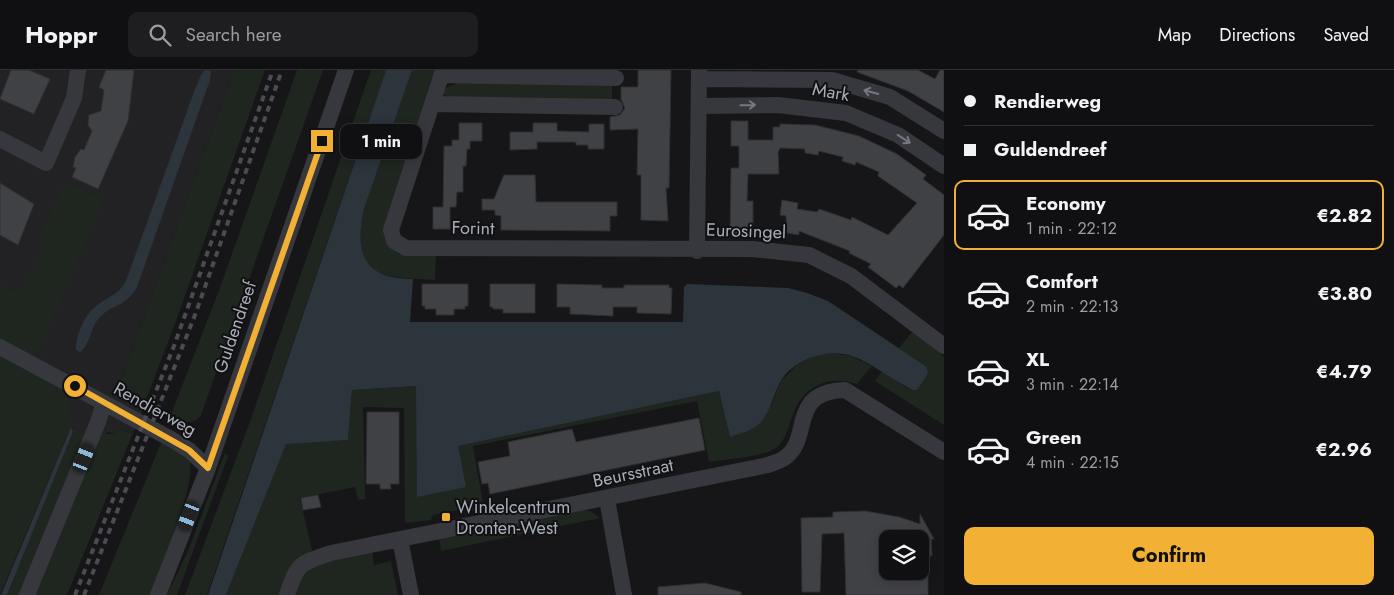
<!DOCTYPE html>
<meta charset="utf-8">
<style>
body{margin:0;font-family:Jost,sans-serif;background:#1e1e20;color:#f1f3f6;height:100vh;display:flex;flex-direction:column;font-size:19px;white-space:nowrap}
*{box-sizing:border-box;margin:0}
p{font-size:16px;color:#9c9d9f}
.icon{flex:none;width:28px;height:28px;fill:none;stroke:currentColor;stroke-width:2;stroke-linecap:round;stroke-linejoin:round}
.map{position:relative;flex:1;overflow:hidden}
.panel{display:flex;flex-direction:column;background:#101012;width:450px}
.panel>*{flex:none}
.guide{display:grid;align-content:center;height:110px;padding:0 20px;background:#101012}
.controls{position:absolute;left:879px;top:460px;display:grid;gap:10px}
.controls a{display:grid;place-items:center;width:50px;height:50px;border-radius:10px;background:#101012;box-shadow:0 2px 12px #0003,0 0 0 1px #303032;font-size:25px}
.end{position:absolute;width:22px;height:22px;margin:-11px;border:6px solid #f2b134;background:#111;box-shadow:0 0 0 2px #111}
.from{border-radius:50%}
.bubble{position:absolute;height:35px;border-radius:10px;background:#101012;box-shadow:0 2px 12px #0003,0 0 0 1px #303032;font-size:16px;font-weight:700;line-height:35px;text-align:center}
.car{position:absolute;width:15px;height:30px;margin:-15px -8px;border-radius:6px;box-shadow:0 0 4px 1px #0007;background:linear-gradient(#222 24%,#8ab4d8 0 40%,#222 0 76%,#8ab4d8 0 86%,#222 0)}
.guide b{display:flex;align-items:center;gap:18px;height:48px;font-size:19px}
.guide b+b{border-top:1px solid #303032}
.guide i{width:12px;height:12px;background:#f1f3f6}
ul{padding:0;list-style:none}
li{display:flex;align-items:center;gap:15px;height:70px;margin:0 10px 8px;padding:0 10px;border:2px solid transparent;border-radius:10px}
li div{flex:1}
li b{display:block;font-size:19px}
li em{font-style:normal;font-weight:700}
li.current{border-color:#f2b134}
li>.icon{width:45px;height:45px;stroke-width:1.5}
.action{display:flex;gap:10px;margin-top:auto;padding:10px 20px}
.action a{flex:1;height:58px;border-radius:10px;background:#f2b134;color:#111;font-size:20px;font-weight:700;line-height:58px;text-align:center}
header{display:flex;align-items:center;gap:30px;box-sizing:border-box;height:70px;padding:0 25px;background:#101012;border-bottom:1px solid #303032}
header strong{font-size:24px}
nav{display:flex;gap:28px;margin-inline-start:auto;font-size:18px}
.search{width:350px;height:45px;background:#1e1e20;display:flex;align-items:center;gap:12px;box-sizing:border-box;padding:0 18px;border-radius:10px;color:#9c9d9f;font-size:19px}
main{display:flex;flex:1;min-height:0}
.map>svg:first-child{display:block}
</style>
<header>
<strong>Hoppr</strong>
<div class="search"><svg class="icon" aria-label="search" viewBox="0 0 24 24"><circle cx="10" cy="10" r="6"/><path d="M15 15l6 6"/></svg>Search here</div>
<nav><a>Map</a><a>Directions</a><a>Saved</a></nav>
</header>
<main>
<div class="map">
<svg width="944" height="525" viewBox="0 0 944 525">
<rect width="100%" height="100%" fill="#161618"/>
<path fill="#222225" d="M0 0H234L121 310 130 325 128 330 141 343 133 363 116 359 115 364 108 362 98 370 71 357 0 280Z"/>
<path fill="#1e261f" d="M234 0H265L176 251 141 343 128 330 130 325 123 322 121 310Z
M297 0H323L201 345C195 352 192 353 183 351L182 354 167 355 221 215Z
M371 0H386L207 525H185L251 349Z
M412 0H434L389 143V175L399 184 436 185 435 210C380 207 348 208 364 139Z
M456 13H612V32L447 27 442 23 444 19Z
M64 112 104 129 39 280 33 287 0 270V212L7 219 20 221 41 185 40 166Z
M913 261 944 287V355L875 311 882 301 907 318 918 321 917 320 928 304 927 297 899 278Z
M0 280 69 317 71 357 88 365 23 525H7L73 362 71 357 0 525Z
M832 283 851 286 872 296 857 314C830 306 805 314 794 342 789 354 787 368 777 377 765 387 726 389 709 392L697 331 473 376 484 439 467 442 463 439 433 445 431 450 405 453 404 338 363 337 365 429 358 430 355 417 300 428 312 481 298 489 282 525H226L286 373 348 370 352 320 417 316 418 427 458 376 719 321 730 367 772 334 780 312 797 295 816 284Z
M116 359 133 363 67 525H33L101 364H114Z
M163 368C170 373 183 379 188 386 201 405 160 501 151 525H99Z
M225 383 228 386 177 525H167L188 481Z
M572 439 590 441 600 448 441 481 439 468Z
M372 480 374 495 391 491 398 525H295L299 511 309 497Z"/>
<path fill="#2c353c" d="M205 0 211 1 210 10 137 217C125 238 114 233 100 247 90 257 91 274 80 282L76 280C75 268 84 246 94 238 106 227 118 226 126 211L195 19 201 5Z
M386 0H412L364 139C354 183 363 209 413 209L410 252H683L684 217 687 214 788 218 807 223 828 231 927 297 928 304 917 320H913C892 310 874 294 852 286 827 277 791 290 779 314 773 327 770 341 761 352 753 361 741 363 730 367L719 321 458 376 466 417 417 427 416 316 352 320 348 370 286 374 226 525H208Z
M71 357 73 362 7 525H1Z"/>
<path fill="#404145" stroke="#303034" d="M11 0H29L50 9 34 44 0 29Z
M106 0H134L128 51 98 119 72 107 76 98 73 97 75 87 81 79 84 80 92 61 88 55 89 45 101 41 104 20 99 17Z
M638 0H671L669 118H666L668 151 641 150V105H637L638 59 610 60V47L620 45 625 38 621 29V17H638Z
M858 0H918L935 9 940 0H944V42L908 21 857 2Z
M731 51H748V70H773V57H780V54L815 55 859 66 897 84 926 105 923 109 944 125V165L903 218 899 215 896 218 868 197 871 194 849 183 850 181 799 161V165L787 163 786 146 780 145 782 130 798 133 797 139 817 142 819 139 851 150 852 147 888 165 917 133 878 106 879 102 856 92 855 95 842 91 843 87 819 81 818 85 805 83V79L780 78 778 82 779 104H748L747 131H753V159L750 158 749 165H730L731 98H739V76H731Z
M459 53H482V71H470V79H467L466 96H463V122H457L456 137H450V159H433V137H443L444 76H452V70H459Z
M533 53H557V61L589 62V54H604V79H588V75H576V72H537V79L510 80V62H533Z
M504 105H535L536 132H617V146H610V161L501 160V146L495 145V140H482V129H494Z
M0 113 34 134 18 175 0 165Z
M422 214H468V236H465V239H454V245H436V239H425V236H422Z
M490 214H535V243H503V239H493V237H490Z
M557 214 602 215V218H624V215H669V218H672L671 244 637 243V237H613V246L570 244V237H557Z
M367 342H399V414H390L391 419H380V414H366Z
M699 348 705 380 490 424 488 413 482 414 478 392 510 386 508 372 572 359 576 372Z
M318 425 321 437 303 440 301 428Z
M865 441 899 447 920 454V444L934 469H931L932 486 920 485V469H888V501H928V525H846L844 463 822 464 820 522H802L801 448 833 447V442Z
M705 513 741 522V525H658V517Z"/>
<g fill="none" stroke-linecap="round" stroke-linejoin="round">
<path stroke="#37383d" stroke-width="16" d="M443 0 391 160 394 171 406 178 752 179 809 185 851 206 944 276
M441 5 616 8
M699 9 832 10 890 27 944 61
M432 34 615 37
M699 36 778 35 846 43 898 65 944 96
M0 69 46 93 74 28 78 0
M697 181 699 0
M0 277 171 369 189 380 208 398
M607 429 624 525
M400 469 411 525
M27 525 98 352 104 333
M158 525 208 398 346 0
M287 525C298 492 299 494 331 483L768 395C772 393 778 392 783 389 814 370 786 322 845 320L944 382"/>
<path stroke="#4a4c52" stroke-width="4" stroke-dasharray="6 5" stroke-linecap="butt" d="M75 525 174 276 273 0
M84 525 195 245 282 0"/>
</g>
<defs><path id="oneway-shaft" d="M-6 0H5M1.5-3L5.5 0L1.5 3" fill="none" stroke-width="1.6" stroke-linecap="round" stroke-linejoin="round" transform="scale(1.25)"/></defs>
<g stroke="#757881">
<use href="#oneway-shaft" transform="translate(871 22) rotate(-164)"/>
<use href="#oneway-shaft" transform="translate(748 35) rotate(-1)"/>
<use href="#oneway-shaft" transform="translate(904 69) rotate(33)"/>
</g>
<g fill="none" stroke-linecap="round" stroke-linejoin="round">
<path stroke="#f2b134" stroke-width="6" d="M75 316 189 380 208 398 322 71"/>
</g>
<rect fill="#f2b134" stroke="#111113" stroke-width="2" x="441" y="442" width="10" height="10" rx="2.5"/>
<g text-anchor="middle" stroke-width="4" stroke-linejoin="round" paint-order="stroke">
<g font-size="18" fill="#a8adb8" stroke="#111113">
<text transform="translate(831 22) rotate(10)" y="6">Mark</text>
<text transform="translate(473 158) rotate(1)" y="6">Forint</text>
<text transform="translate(746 161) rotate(2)" y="6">Eurosingel</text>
<text transform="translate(235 257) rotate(-71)" y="6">Guldendreef</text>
<text transform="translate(155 339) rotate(29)" y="6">Rendierweg</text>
<text transform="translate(633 403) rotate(-12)" y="6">Beursstraat</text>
</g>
<g font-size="18" fill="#a8adb8" stroke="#111113" text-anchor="start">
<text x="456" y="443">Winkelcentrum<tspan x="456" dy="21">Dronten-West</tspan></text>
</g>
</g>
</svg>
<div class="controls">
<a><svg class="icon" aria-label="layers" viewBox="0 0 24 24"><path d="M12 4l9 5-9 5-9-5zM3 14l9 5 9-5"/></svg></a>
</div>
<i class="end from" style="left:75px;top:316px"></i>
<i class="end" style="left:322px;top:71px"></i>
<div class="bubble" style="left:340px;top:54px;width:82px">1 min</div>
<i class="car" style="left:84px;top:388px;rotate:22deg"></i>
<i class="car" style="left:189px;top:446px;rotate:201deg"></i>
</div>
<section class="panel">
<div class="guide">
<b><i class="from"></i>Rendierweg</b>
<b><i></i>Guldendreef</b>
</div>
<ul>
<li class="current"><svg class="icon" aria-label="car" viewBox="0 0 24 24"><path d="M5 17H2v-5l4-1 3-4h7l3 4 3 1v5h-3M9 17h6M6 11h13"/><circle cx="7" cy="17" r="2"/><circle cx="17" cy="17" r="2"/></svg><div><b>Economy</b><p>1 min · 22:12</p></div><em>€2.82</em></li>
<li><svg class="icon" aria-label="car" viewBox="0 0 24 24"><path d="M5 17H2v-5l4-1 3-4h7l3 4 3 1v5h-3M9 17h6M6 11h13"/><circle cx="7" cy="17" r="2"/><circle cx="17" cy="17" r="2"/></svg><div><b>Comfort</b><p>2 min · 22:13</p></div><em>€3.80</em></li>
<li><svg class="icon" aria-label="car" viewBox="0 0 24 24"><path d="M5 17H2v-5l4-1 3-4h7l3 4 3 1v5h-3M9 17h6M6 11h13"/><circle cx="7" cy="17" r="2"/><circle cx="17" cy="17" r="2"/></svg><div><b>XL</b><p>3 min · 22:14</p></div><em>€4.79</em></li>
<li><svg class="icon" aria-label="car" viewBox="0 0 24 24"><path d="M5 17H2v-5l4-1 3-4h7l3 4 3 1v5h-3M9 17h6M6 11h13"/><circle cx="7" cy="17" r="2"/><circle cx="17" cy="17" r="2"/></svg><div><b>Green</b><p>4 min · 22:15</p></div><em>€2.96</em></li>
</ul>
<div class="action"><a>Confirm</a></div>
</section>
</main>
